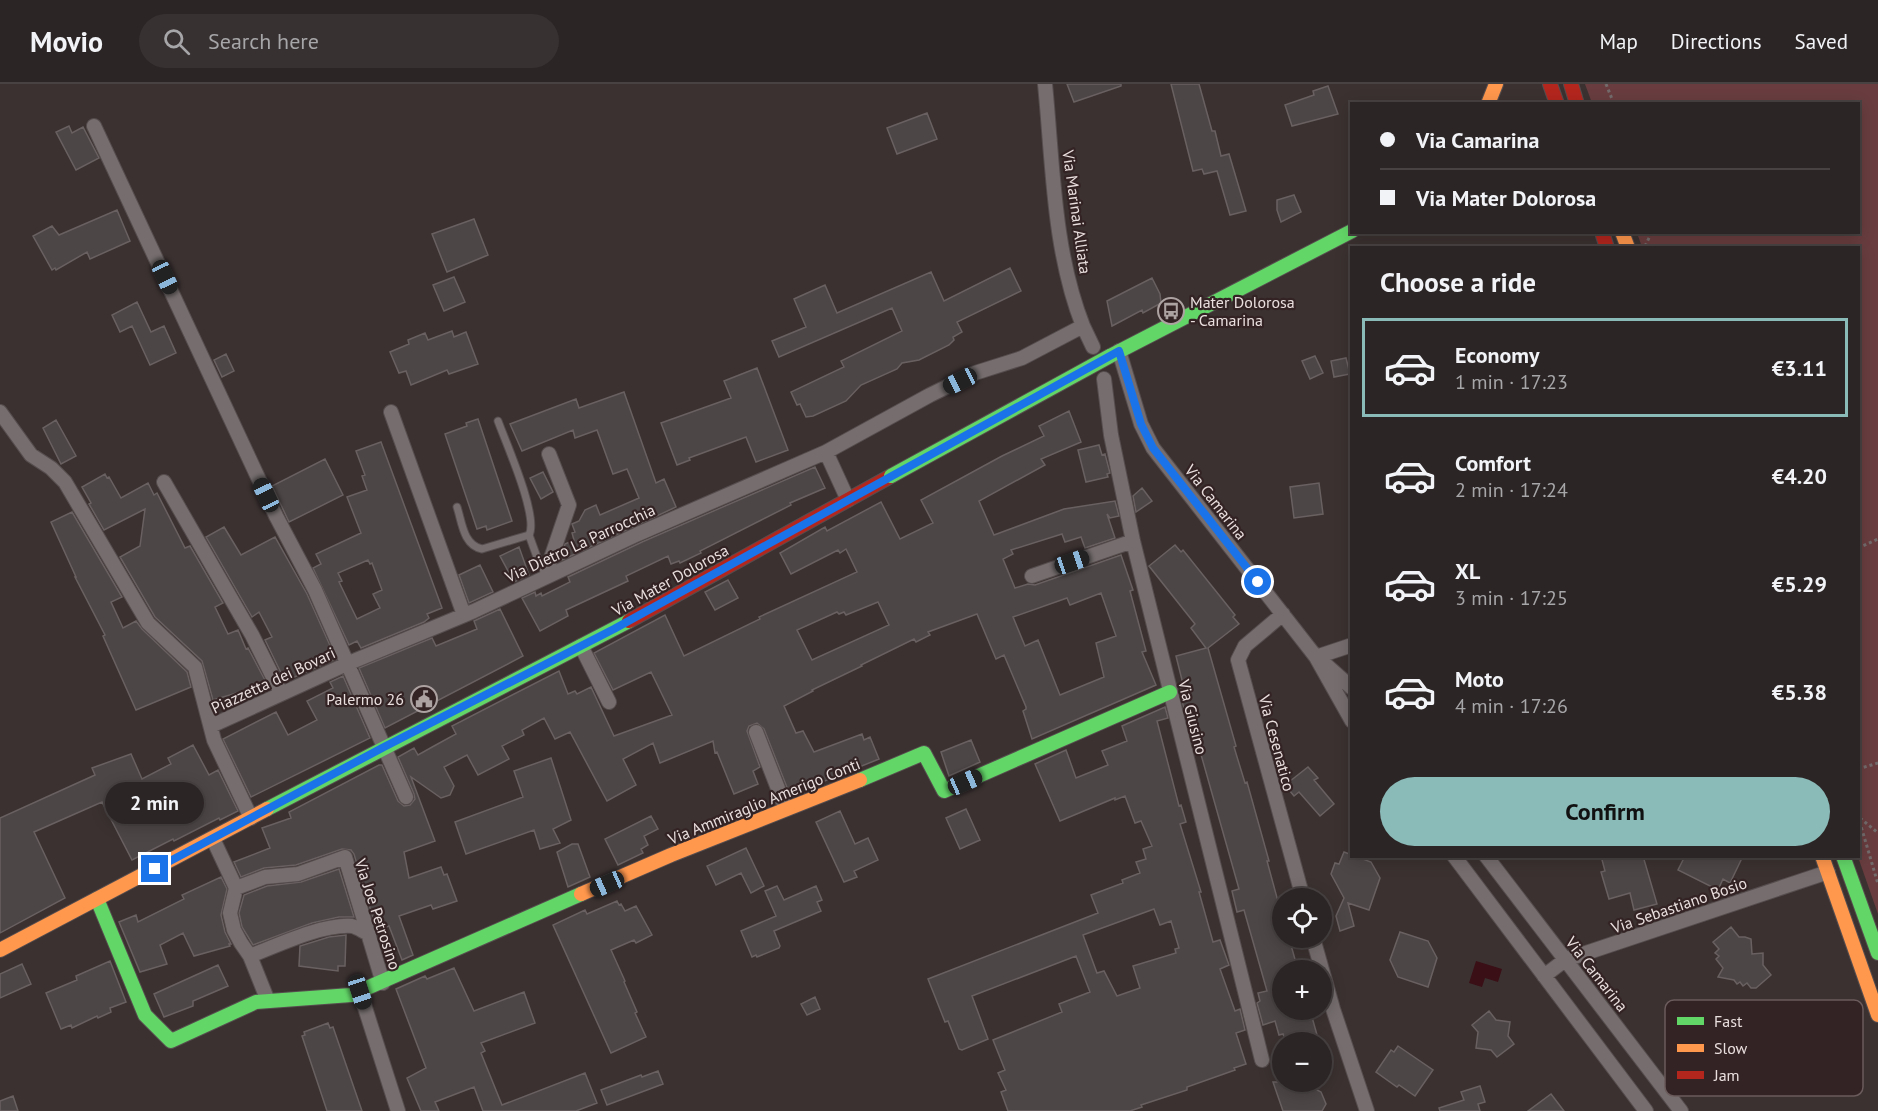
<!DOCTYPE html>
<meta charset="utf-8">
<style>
body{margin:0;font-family:"PT Sans",sans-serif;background:#383132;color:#f1f3f6;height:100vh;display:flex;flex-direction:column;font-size:22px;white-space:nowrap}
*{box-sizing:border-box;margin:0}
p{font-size:20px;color:#a6a5a7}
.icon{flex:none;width:33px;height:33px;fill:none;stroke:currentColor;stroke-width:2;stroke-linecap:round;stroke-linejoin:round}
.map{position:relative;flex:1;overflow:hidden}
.side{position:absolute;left:1350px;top:162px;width:510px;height:612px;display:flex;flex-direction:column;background:#2c2525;border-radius:0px;box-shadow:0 3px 15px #0003,0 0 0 2px #484242}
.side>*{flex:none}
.banner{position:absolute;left:1350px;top:18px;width:510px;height:132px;border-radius:0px;box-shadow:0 3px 15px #0003,0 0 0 2px #484242;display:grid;align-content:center;height:132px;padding:0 30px;background:#2c2525}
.buttons{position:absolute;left:1272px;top:804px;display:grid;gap:12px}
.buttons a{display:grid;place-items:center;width:60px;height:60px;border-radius:50%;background:#2c2525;box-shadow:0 3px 15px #0003,0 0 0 2px #484242;font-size:30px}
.end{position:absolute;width:27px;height:27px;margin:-14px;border:8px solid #1a73e8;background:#fff;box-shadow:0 0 0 3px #fff}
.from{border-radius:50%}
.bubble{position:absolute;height:42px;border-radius:21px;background:#2c2525;box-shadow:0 3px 15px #0003,0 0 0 2px #484242;font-size:20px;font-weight:800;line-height:42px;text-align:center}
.car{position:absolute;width:18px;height:36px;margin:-18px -9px;border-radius:8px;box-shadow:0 0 4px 2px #0007;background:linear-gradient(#222 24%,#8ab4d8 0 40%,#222 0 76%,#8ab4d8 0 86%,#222 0)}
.banner b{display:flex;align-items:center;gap:21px;height:57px;font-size:22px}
.banner b+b{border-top:2px solid #484242}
.banner i{width:15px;height:15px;background:#f1f3f6}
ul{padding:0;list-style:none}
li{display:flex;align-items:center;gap:18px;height:99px;margin:0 12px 9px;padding:0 18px;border:3px solid transparent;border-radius:0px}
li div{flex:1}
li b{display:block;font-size:22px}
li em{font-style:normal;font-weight:800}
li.current{border-color:#8bbbb9}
li>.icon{width:54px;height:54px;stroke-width:1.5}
h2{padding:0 30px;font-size:27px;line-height:72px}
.primary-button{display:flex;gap:12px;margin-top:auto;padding:12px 30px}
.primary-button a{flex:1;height:69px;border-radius:36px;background:#8bbbb9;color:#111;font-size:24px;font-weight:800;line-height:69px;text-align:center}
header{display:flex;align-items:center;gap:36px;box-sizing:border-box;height:84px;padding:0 30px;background:#2c2525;border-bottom:2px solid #484242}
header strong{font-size:28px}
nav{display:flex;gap:33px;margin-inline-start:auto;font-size:21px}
.search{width:420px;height:54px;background:#383132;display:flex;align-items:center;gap:15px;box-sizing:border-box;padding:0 21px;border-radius:33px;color:#a6a5a7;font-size:22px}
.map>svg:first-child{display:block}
</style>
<header>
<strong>Movio</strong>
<div class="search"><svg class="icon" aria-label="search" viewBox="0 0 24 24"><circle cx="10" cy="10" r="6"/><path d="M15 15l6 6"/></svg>Search here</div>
<nav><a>Map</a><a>Directions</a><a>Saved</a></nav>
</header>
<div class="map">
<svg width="1878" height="1027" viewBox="0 0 1878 1027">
<rect width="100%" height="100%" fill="#3b3131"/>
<path fill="#693d3f" d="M1585 0H1878V830L1858 773V164L1642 163 1637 149 1858 148V20L1592 19Z"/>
<path fill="#3a0f15" d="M1476 877 1502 885 1498 898 1485 894 1482 903 1469 899Z"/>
<path fill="#4d4646" stroke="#696161" stroke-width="1.5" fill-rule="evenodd" d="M1067 0H1121V2L1074 18Z
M1171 0H1199L1212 47H1215L1221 72 1229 70 1246 127 1230 131 1217 87 1204 90 1202 85 1193 87Z
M1328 2 1338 30 1292 42 1285 21 1314 11 1313 7Z
M927 29 937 55 897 70 887 44Z
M69 42 72 49 83 43 99 74 76 86 56 48Z
M1294 111 1301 128 1281 138 1277 126V116Z
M117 126 130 157 90 175 87 168 56 186 55 184 52 186 33 152 52 142 59 151Z
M474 135 488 171 447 188 432 150Z
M1010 184 1021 207 957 238 962 248 953 253 954 256 949 261 919 276 902 279 897 285 861 301 846 317 813 332 806 333 800 320 797 321 791 308 844 283 841 277 902 247 892 224 779 273 772 257 806 243 794 215 825 201 837 229 931 188 944 217Z
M454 193 465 218 444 227 433 201Z
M1152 194 1160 210 1161 219 1143 229 1142 226 1112 242 1107 217Z
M137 218 151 248 164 242 176 269 150 281 132 242 120 248 112 231Z
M452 247 454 253 466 248 478 280 449 290 447 286 411 301 406 287 399 289 390 268 409 260 408 256 425 249 428 256Z
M226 270 234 287 222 293 214 276Z
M1315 272 1323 289 1310 295 1302 277Z
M1346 274 1350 290 1334 293 1331 277Z
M757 284 788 366 756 378 746 353 689 374 690 376 677 381 661 339 731 314 724 297Z
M624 308 656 399 664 395 676 423 560 477 565 460 574 456 572 449 575 448 572 440 579 437 585 426 596 421 600 431 639 414 627 385 613 390 597 346 575 354 573 346 522 367 510 340 576 315 579 324Z
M1069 327 1081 358 1041 375 1045 381 979 417 994 451 1064 425 1115 417 1119 432 1110 434 1107 430 1115 454 1085 464 1081 453 1065 458 1062 450 1011 466 1013 470 1003 475 1015 504 1028 500 1035 501 1121 471 1133 506 1130 507 1146 567 1142 568 1156 601 1032 655 1023 627 1026 625V623L1004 571 996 575 977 530 928 548 930 551 916 558 914 555 861 581 862 582 812 606 813 607 784 622 796 649 803 647 814 668 862 650 864 656 870 653 879 675 790 711 764 645 757 639 749 642 747 647 760 683 753 687 758 700 734 710 717 668 715 669 713 657 660 679 653 659 623 675 636 701 607 717 570 648 555 655 544 634 522 646 524 651 502 662 509 675 478 691 467 671 444 683 454 702 450 711 441 714 411 693 435 757 404 768 409 794 441 783 444 791 447 790 457 817 433 825 431 821 399 832 413 871 402 876 389 842 377 846 376 844 354 770 351 766 342 765 296 781 264 784 241 793 234 778 270 764 262 744 291 734 289 728 379 681H382L398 717 404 722 410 721 415 715 414 710 398 673 414 664 418 671 434 662 456 650 452 642 559 587 568 610 575 607 577 610 591 603 614 652 672 631 651 588 613 606 594 569 665 531 684 572 760 535 759 533 857 488 846 465 840 469 838 466 791 490 780 469 825 443 827 447 881 418 900 455 933 439 921 416 1002 372 1044 352 1039 342ZM1101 509 1116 552 1096 559 1104 593 1060 611 1038 556 1025 562 1013 533 1067 514 1070 521ZM878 518 889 541 812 576 797 546 837 528 839 530 844 528 846 531Z
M478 335 512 437 487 446 486 442 477 445 445 350 467 342 466 339Z
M56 336 76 372 61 380 43 344Z
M381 358 442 524 427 530 429 534 424 538 361 564 357 557 349 561 313 484 321 480 316 470 361 449 347 413 367 406 362 392 365 391 356 367ZM368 476 370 480 372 479 382 506 373 510 380 524 357 535 339 498 342 497 338 489Z
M1099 361 1102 371 1105 370 1110 389 1107 390 1108 393 1086 398 1078 366Z
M325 375 343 411 289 438 272 402Z
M815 383 825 404 790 419 791 421 700 467 701 469 680 479 679 477 671 480 668 472 626 492 628 497 566 526 568 532 540 547 522 514 535 508 536 512 541 509 542 512 570 498 568 493 642 458Z
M543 388 553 408 541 415 530 394Z
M105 390 107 394 109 393 121 414 148 399 154 411 157 409 185 464 190 462 223 519 215 523 228 550 238 546 246 565 248 564 267 600 213 616 202 577 155 533 120 473 140 462 145 425 104 446 89 420 91 419 82 403Z
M1319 399 1323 430 1294 434 1290 403Z
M1142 404 1152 417 1136 428 1133 412Z
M72 428 122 513 111 518 123 544 136 537 142 545 187 588 191 603 136 626 103 552 105 551 75 493H76L51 438Z
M224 443 241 471 275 453 307 510 336 575 285 597 265 556 272 553 259 528 252 533 206 453Z
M1175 461 1181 468 1183 466 1235 531 1233 533 1239 540 1208 564 1236 662 1234 663 1245 699 1247 698 1269 777H1267L1282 832V854H1289L1298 886H1282V926H1310L1319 958H1286L1283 950 1279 951 1275 937 1263 941 1257 919 1260 917 1258 909 1267 907 1244 826 1237 828 1232 807 1239 805 1189 628 1185 629 1181 612V604H1184L1176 572 1206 564 1191 544 1195 540 1149 482Z
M519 463 529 491 514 498 500 472Z
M480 481 493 508 469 519 459 491Z
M728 496 738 514 715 526 705 508Z
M500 525 523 572 385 644 359 584 432 554 436 562 477 545 474 537Z
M343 592 370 654 251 713 223 655 276 628 288 651 317 636 307 617 333 604 330 598Z
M1165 623 1168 634 1157 637 1179 722 1181 721 1186 738 1180 740 1201 808H1199L1213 858 1220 856 1229 881 1220 885 1235 927 1240 925 1245 946 1236 949 1246 980 1234 984 1235 986 1187 1003V1006L1141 1021 1142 1023 1130 1027H1008L1001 1008 1006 1006 998 989 1005 986 993 956 1062 928 1059 920 1090 908 1076 872 972 912 988 955 962 966 959 965 948 937 945 938 928 895 1098 829 1091 811 1123 799 1122 796 1140 789 1136 778 1146 775 1143 765 1152 762 1141 737 1135 739 1125 712 1115 716V714L1060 737 1035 680 1066 666 1076 694 1108 681 1102 667 1127 657 1122 642ZM1154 825 1160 841 1171 837 1179 864 1175 865 1176 869 1133 882 1140 904 1117 912 1104 887 1097 889 1083 851Z
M971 656 980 678 949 692 941 668Z
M193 661 209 691 218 686 238 727 220 736 219 734 174 757 173 755 132 776 102 718 34 748 65 814 0 849V734L95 691 92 684 131 670 142 695 171 680 168 674Z
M551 674 571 736 553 745 560 759 540 765 534 746 466 770 455 738 523 713 514 687Z
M1308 683 1318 694 1314 696 1334 720 1320 732 1299 708 1294 712 1285 701Z
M966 725 980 756 960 765 946 734Z
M840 727 855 760 868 754 878 776 854 787 857 793 844 798 816 738Z
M651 732 658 745 644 752 648 761 641 765 643 769 618 781 605 755Z
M572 760H578L590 793 568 803 557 768Z
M746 764 764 802 751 809 741 789 716 801 707 782Z
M1344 768 1371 778 1380 794 1369 826 1348 819 1354 842 1340 847 1336 832 1344 814 1331 790 1335 779 1339 780Z
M1601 772H1643L1657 820 1634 826 1630 809 1609 815 1601 788 1605 787Z
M1685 772H1743L1730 799 1723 795 1718 806 1678 786Z
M339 785 354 833H339L312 839 253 861 242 843 239 829 244 811 267 802 301 798Z
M221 793 227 805 221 831 225 848 231 860H229L230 862 194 872 183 849 160 861 167 880 140 888 119 838 136 831 138 838 184 815 182 811Z
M777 802 784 816 816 802 822 816 817 818 821 827 774 847 780 862 779 864 757 873 756 871 752 873 741 847 776 832 765 807Z
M617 817 619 821 621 820 625 827 636 822 652 851 636 859 634 856 611 866 625 897 624 898 637 928 635 929 646 953 611 969 553 841 585 826 587 830Z
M1731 843 1739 853H1745L1751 855 1752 870 1763 869V881L1771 891 1756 904H1751L1747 899 1743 902 1740 898 1737 900 1734 896 1718 893 1723 884 1716 875 1719 872 1715 869 1719 865 1713 858Z
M1400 848 1428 857 1437 874 1428 903 1398 893 1390 876Z
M346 851 345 882H338V887L299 882 300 862 329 853Z
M110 877 126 918 110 924 111 928 98 934 97 932 72 944 71 941 61 945 46 909 77 896 76 892Z
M22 880 31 900 0 914V890Z
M218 881 228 902 193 917V922L164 933 154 910Z
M454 884 474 927 524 908 535 939 481 959 485 967 481 969 502 1021 585 989 597 1019 576 1027H483L474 1003 435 1018 439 1027H421L407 994 426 984 396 905 425 892 427 895Z
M815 913 820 925 807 931 801 920Z
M1489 927 1496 936 1510 938 1508 952 1514 960 1497 973 1491 966 1476 964 1478 948 1472 941Z
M328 939 330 944 333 943 362 1027H327L302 952 305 951 304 948Z
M1398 962 1433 986 1415 1012 1399 1001 1397 1003 1376 988 1391 966 1394 968Z
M658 987 663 1000 607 1021 601 1006 641 991 642 993Z
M1273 998H1314L1317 1006 1321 1008 1326 1020 1322 1027H1283Z
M1480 1002 1485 1018 1478 1020 1480 1027H1440L1439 1024 1464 1016 1461 1008Z
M1551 1010 1564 1027H1528Z
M13 1012 18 1027H0V1017Z"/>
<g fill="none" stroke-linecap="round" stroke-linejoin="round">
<defs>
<path id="lane" d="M498 337C506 359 539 433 529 451L537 473 547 486
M457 423C462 438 463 461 482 465L529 451"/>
<path id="street" d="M94 42 276 432 315 506 406 713
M1083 242 1093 263
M1119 267 1141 340 1153 364 1316 573 1352 637
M1104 295 1111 351 1133 457 1262 976
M0 328 31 371 51 384 65 398 148 539 195 583 214 656 251 734
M391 328 464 531
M164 398 252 551 281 609
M848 416 826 368 930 311 975 289 1022 274 1083 242C1053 166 1053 80 1045 0
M548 492 547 486 569 421 549 370
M1032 492 1133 457
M1283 530 1245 562 1238 576 1303 814
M581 562 609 618
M1316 573 1352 561
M1325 580 1352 604
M211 642 349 579 474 527 638 450 826 368
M756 648 786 725
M213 755 236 804 230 829 234 846 241 859 250 872 268 917
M1454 772 1646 1027
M1486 772 1681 1027
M236 804 265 793 298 790 345 773 383 899
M1313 854 1333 925 1367 1027
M250 872C278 861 322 840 352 842 357 843 364 848 369 850
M1544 892 1565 876 1828 788
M360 908 398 1027"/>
<path id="fast" d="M1110 272 1352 147
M860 696 924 669 944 707 1170 608
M267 725 629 537
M1843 772 1878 869
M97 815 145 931 171 957 256 918 351 911 581 810"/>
<path id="slow" d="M1488 20 1496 0
M1622 148 1628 164
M1822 772 1878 931
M581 810 671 771 860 696
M0 866 267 725"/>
<path id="jam" d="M1550 0 1557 20
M1571 0 1577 20
M1602 148 1607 164
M629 537 891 392"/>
</defs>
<use href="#lane" stroke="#564d4e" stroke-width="9"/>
<use href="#street" stroke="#564d4e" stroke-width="16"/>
<use href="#fast" stroke="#564d4e" stroke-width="16"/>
<use href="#slow" stroke="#564d4e" stroke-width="16"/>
<use href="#jam" stroke="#564d4e" stroke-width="16"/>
<path stroke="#746c6c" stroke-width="3" stroke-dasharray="3 3" stroke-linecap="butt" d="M1606 0 1614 20
M1645 162 1652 148
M1858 464 1878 455
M1858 685 1878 679
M1858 732 1878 800
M1860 734 1878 749"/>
<use href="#lane" stroke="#766e6e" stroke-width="7"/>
<use href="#street" stroke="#766e6e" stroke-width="14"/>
<use href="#fast" stroke="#63d668" stroke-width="14"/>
<use href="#slow" stroke="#ff974d" stroke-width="14"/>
<use href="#jam" stroke="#b3261e" stroke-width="14"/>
<defs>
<path id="fast-bridge" d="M891 392 1110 272"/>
</defs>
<use href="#fast-bridge" stroke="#564d4e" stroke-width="16" stroke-linecap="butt"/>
<use href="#fast-bridge" stroke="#63d668" stroke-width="14"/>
</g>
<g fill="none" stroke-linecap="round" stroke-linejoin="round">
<path stroke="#1a73e8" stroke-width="8" d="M155 785 384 663 614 545 1119 267 1141 340 1153 364 1258 498"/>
</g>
<defs>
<symbol id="bus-ring" viewBox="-11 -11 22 22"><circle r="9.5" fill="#342324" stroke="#ada2a2" stroke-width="1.5"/><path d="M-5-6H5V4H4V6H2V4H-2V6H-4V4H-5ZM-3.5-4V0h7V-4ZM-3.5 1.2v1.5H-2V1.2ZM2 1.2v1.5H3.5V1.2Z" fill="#ada2a2"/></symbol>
<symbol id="civic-ring" viewBox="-11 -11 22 22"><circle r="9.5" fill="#342324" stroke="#ada2a2" stroke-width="1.5"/><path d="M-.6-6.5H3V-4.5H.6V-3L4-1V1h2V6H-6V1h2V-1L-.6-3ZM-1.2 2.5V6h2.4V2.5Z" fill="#ada2a2"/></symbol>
</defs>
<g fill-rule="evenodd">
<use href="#bus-ring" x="1156" y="212" width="30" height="30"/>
<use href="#civic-ring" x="409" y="600" width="30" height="30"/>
</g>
<g text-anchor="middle" stroke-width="4.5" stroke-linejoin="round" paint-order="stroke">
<g font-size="16" fill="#eadfdf" stroke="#342324">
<text transform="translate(1077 128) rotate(82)" y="6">Via Marinai Alliata</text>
<text transform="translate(1216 418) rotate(52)" y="6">Via Camarina</text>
<text transform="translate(580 459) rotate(-25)" y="6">Via Dietro La Parrocchia</text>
<text transform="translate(670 496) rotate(-29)" y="6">Via Mater Dolorosa</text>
<text transform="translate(273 596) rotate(-25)" y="6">Piazzetta dei Bovari</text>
<text transform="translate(1193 633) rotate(76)" y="6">Via Giusino</text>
<text transform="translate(1277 659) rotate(75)" y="6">Via Cesenatico</text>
<text transform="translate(764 717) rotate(-22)" y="6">Via Ammiraglio Amerigo Conti</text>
<text transform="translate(1679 821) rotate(-19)" y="6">Via Sebastiano Bosio</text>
<text transform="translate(378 830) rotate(72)" y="6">Via Joe Petrosino</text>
<text transform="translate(1597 890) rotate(52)" y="6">Via Camarina</text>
</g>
<g font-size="16" fill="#eadfdf" stroke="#342324" text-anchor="start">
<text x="1190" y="224">Mater Dolorosa<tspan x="1190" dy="18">- Camarina</tspan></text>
<text x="404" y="621" text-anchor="end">Palermo 26</text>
</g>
</g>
<rect x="1665" y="916" width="198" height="96" rx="9" fill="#342324" stroke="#6b5b5c" stroke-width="1.5"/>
<rect x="1677" y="933" width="27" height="8" fill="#63d668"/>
<rect x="1677" y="960" width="27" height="8" fill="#ff974d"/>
<rect x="1677" y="987" width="27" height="8" fill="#b3261e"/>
<g font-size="16" fill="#eadfdf">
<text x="1714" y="943">Fast</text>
<text x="1714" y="970">Slow</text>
<text x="1714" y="997">Jam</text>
</g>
</svg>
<div class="buttons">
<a><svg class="icon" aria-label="locate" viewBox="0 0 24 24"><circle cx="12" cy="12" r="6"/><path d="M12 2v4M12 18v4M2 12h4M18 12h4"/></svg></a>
<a>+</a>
<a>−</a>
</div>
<i class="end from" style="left:1258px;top:498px"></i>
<i class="end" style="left:155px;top:785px"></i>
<div class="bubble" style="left:105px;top:698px;width:99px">2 min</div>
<i class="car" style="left:165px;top:193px;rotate:155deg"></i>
<i class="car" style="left:960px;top:297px;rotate:244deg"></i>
<i class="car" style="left:266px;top:411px;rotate:335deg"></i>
<i class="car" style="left:1072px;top:478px;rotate:71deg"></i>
<i class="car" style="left:965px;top:698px;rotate:66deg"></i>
<i class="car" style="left:607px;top:800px;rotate:246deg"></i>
<i class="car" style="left:360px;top:908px;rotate:162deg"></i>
<div class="banner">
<b><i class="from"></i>Via Camarina</b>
<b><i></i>Via Mater Dolorosa</b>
</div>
<section class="side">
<h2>Choose a ride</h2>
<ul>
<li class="current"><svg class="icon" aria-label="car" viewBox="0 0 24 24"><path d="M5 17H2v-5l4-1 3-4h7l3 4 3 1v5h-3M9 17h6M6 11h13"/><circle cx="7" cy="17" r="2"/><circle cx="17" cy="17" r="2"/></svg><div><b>Economy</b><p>1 min · 17:23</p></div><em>€3.11</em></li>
<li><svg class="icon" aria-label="car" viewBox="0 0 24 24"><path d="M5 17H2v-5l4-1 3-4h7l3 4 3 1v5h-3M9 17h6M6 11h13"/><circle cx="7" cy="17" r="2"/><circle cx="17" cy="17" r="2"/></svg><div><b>Comfort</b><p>2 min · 17:24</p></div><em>€4.20</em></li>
<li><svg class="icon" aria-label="car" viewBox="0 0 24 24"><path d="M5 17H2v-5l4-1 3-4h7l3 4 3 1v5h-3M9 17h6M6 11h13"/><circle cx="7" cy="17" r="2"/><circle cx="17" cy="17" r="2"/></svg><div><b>XL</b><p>3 min · 17:25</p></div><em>€5.29</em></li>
<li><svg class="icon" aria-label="car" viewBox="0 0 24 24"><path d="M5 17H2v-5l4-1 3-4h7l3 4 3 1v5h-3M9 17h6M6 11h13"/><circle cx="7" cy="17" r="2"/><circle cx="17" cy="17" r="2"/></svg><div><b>Moto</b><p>4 min · 17:26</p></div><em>€5.38</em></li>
</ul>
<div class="primary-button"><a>Confirm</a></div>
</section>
</div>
